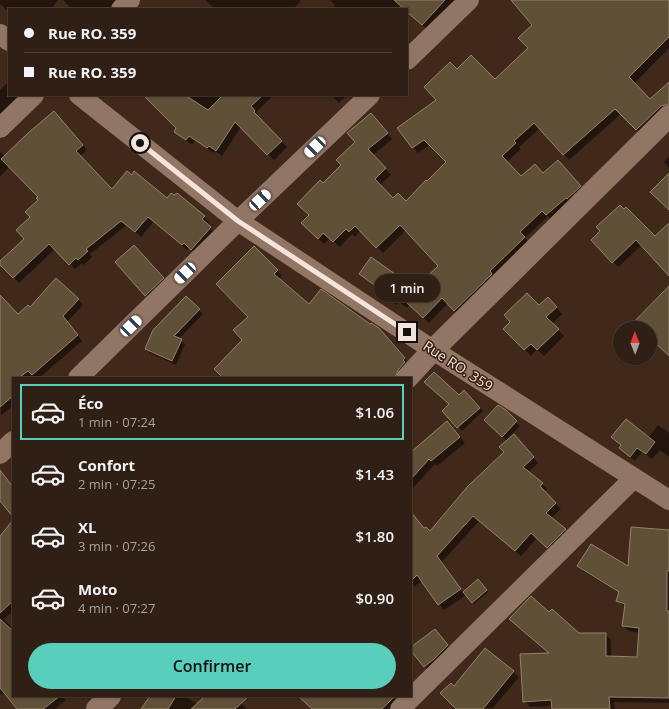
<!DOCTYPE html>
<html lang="fr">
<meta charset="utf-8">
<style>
body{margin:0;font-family:"Open Sans",sans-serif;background:#38271d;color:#f1f3f6;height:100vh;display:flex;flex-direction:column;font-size:15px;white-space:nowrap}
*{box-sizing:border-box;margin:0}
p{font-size:13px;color:#a8a2a0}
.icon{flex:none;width:22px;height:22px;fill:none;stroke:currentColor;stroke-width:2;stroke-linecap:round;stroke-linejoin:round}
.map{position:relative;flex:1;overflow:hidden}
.sheet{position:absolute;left:12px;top:377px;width:400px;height:320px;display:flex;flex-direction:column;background:#301f14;border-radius:0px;box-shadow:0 1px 3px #0004,0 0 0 1px #4b3d34}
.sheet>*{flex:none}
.hud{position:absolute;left:8px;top:8px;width:400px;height:88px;border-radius:0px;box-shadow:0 1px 3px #0004,0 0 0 1px #4b3d34;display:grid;align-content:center;height:88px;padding:0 16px;background:#301f14}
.needle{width:26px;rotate:359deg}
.controls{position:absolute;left:613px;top:321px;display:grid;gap:8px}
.controls a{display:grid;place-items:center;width:44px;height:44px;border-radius:50%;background:#301f14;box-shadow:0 1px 3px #0004,0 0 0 1px #4b3d34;font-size:20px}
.end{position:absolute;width:18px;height:18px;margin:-9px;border:5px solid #f4e4db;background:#111;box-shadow:0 0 0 2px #111}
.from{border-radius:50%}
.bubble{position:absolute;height:28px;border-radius:14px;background:#301f14;box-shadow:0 1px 3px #0004,0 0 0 1px #4b3d34;font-size:13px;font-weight:600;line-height:28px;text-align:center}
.car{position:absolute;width:12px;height:24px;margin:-12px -6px;border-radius:5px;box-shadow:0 0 3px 1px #0007;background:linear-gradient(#fff 24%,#345 0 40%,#fff 0 76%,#345 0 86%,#fff 0)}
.hud b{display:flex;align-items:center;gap:14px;height:38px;font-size:15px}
.hud b+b{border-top:1px solid #4b3d34}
.hud i{width:10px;height:10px;background:#f1f3f6}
ul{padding:7px 0 0;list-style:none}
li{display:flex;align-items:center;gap:12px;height:56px;margin:0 8px 6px;padding:0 8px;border:2px solid transparent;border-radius:0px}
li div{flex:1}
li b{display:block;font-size:15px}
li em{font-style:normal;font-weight:600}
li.current{border-color:#5acebd}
li>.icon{width:36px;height:36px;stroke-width:1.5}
.primary-button{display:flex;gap:8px;margin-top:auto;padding:8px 16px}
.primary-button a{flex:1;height:46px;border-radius:24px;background:#5acebd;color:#111;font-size:16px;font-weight:600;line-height:46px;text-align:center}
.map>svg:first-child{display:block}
</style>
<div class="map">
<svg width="669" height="709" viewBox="0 0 669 709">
<rect width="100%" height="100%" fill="#40291b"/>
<path fill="#0007" d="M0 0H58L51 9H9V12L0 4Z
M63 0H122L113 9H72Z
M205 0H299L301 1 293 9H213L214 8Z
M330 0H456L428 30 407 11V9L404 8 331 9 335 5Z
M512 0H669V48L634 84 650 100 669 83V110L642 135 621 114 569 160 540 128 519 147 521 149 507 162 521 178 543 174 563 167 586 192 552 220 548 216 525 238 530 243 460 316 448 303 429 323 410 304 407 308 399 302 397 305 385 297 379 291 380 290 360 274 416 289 440 266 406 230 383 253 361 230 355 237 352 234 340 247 330 238 324 244 308 229 310 215 323 184 342 165 376 120 392 139 372 156 391 175 379 186 393 200 406 203 447 162 430 145 418 153 399 128 438 101 458 71 495 80 529 48 533 25Z
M9 81V95H26L3 117 0 114V90Z
M145 95H274L256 112 260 117 259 118 287 147 274 160 241 127 222 156 215 151 214 153 195 141 192 145 175 132 178 128Z
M331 95H347L339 103Z
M59 117 87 150 80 156 112 190 167 199 204 217 209 222 207 225 215 233 197 254 189 247 187 250 154 221 141 237 127 225 90 254 92 257 84 265 82 263 75 269 55 249 19 283 0 263 25 239 31 217 40 200 39 197 10 166 0 177V152L5 156Z
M669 157V168L664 162Z
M624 211 655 238 669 225V274L642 245 618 267 592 240Z
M254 248 282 276 279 279 309 305 384 334 409 364 402 378H219L218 377 244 340 250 317Z
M138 250 167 282 150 299 116 262Z
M186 297 203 314 179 339 185 344 176 365 150 353 146 349Z
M0 298 18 315 30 308 78 299 83 305 67 322 82 341 39 378H13V406L1 415Z
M548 298 562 314 552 324 564 336 544 356 537 349 531 356 504 329 539 306Z
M464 392 483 411 462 431 443 411Z
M505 411 520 426 507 439 520 441 538 463 528 472 547 489 544 493 561 509 551 518 570 536 553 552 537 538 521 556 479 521 442 562 463 593 478 581 488 592 474 604 466 595 444 610 439 604 422 581 415 587 411 583V513L425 529 430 532 505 453 507 441 485 420Z
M658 425 669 433V457L660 450 652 459 642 452 635 461 624 452 648 438Z
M453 428 465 443 437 466 435 464 411 490V453Z
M13 521V611L4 619 13 628V696H63L66 700 55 709H18L5 692 2 695 0 693V538Z
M669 531V703L614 702 615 709H553L552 706 530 707 524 701 550 654 549 613 578 634H605L611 640V657L638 658 640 633 629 631 623 626 626 608 618 601 620 593 584 572 578 566 628 568Z
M439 634 451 650 428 670 411 648Z
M485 649 519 677 493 708 452 709 454 706V688Z
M151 696H184L206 709H142Z
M204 696H235L246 708 245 709H215Z
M300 696H391L399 703 393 709H313Z"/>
<path fill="#605038" stroke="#948268" d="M394 0H445L422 25 407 12V9H404Z
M511 0H669V37L629 77 650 99 669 82V104L661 106 636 130 615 109 563 155 534 123 514 141 516 143 502 156 521 176 535 164 543 173 558 160 581 186 567 199 566 198 546 215 542 211 520 232 525 237 490 271 492 274 454 311 442 298 423 318 404 300 401 303 393 297 391 300 378 291 380 289 359 274 371 257 415 288 438 266 400 225 376 248 355 226 349 232 346 229 333 242 323 233 318 239 301 223 309 215 297 204 320 180 323 183 341 165 336 160 355 142 347 133 371 113 388 133 368 149 386 168 375 179 393 198 398 193 406 201 426 180 427 181 446 162 424 140 412 148 397 128 436 100 424 87 450 62 457 69 471 55 495 79 528 48 518 38 532 25Z
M143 95H185L208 110 223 95H263L251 106 255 111 254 112 282 141 267 155 235 122 216 151 209 146 207 148 189 136 186 140 174 132 176 128Z
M54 111 83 145 76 151 112 189 127 171 132 175 134 171 167 198 171 193 174 195 177 193 205 216 202 219 211 227 191 250 184 243 182 245 148 217 135 232 121 221 86 249 88 251 78 260 76 258 69 265 49 244 13 278 0 265V261L24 239 16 230 30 217 25 212 38 200 36 198 38 197 1 159 27 134Z
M669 173V210L650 192Z
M620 205 624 209 626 207 655 236 669 223V276L636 240 612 263 591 240 600 231 596 227Z
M134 245 164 278 145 296 115 262Z
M254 246 278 270 274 274 309 304 321 289 370 324 371 323 379 328 405 358 403 360 405 362 398 370 395 378H223L214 369 242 340 233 330 248 317 216 284Z
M56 278 79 299 63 316 78 335 32 375 28 371 19 378H13V396L0 407V295L18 314 28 305 30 307Z
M669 286V356L650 338V328H628Z
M527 293 539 305 548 297 557 307 546 317 559 329 537 350 531 344 524 350 503 329 510 322 504 315Z
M186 296 200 309 174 336 182 339 172 361 145 349 153 330Z
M434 372 459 395 464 390 480 408 457 428 442 411 449 404 424 382Z
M498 405 506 410 517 421 502 437 484 420Z
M626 419 655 442 646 454 637 448 630 457 619 448 621 445 611 437Z
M447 421 460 437 431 461 429 459 411 479V452Z
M514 434 534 457 523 467 543 483 540 486 556 503 546 513 566 529 547 548 531 533 515 551 473 516 437 556 461 589 438 605 417 575 411 581V512L424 528 426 527 430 531 468 486 504 452 499 447Z
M0 470 13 487V517L0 501Z
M13 520V601L0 613V536Z
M631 527 669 530V571H667V611H669V698L609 697 610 709H552L551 700 523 702 520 654 549 653 509 619 531 596 549 612 552 609 579 633H606V656L637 657 639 628 622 626 625 604 616 601 619 592 577 566 591 544 628 566Z
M478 579 487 590 472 603 463 592Z
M0 619 13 631V696H60L43 709H17L0 688Z
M435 629 448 645 434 659 424 667 411 651V647Z
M485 648 514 671 483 709H456L440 693 451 683 454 686Z
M150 696H176L168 709H141Z
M205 696H249L235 709H191Z
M298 696H395L382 709H312Z"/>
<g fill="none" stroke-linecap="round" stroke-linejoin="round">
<path stroke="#917565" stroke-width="20" d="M121 9 130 0
M0 34 9 41
M407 60 469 0
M79 95 238 221 433 350 669 500
M0 128 34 95
M78 378 238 221 370 95
M0 454 13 441
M400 709 634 478"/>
<path stroke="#917565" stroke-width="22" d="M407 378 433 350 669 116
M97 709 110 696"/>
</g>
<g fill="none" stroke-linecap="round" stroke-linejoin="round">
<path stroke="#f4e4db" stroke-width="5" d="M140 143 238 221 407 332"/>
</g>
<g text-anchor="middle" stroke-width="3" stroke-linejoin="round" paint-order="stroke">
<g font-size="14" fill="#f4e4db" stroke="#361f11">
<text transform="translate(458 366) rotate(33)" y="5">Rue RO. 359</text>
</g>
</g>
</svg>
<div class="controls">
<a><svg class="needle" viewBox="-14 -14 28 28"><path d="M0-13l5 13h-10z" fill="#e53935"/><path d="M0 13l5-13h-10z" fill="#a8a2a0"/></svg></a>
</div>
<i class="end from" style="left:140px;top:143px"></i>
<i class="end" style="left:407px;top:332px"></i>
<div class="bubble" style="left:374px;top:274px;width:66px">1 min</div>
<i class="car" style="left:315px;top:147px;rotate:226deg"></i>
<i class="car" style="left:260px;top:200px;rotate:47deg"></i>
<i class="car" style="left:185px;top:273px;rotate:226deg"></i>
<i class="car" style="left:131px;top:326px;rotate:46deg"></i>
<div class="hud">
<b><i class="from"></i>Rue RO. 359</b>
<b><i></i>Rue RO. 359</b>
</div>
<section class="sheet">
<ul>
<li class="current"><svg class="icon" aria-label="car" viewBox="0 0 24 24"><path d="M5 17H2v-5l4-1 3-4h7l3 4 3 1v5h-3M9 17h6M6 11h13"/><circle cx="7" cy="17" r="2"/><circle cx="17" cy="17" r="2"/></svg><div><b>Éco</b><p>1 min · 07:24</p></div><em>$1.06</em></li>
<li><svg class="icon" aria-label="car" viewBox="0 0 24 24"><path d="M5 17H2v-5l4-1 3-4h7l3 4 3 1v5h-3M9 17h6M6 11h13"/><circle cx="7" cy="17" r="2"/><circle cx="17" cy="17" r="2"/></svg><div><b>Confort</b><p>2 min · 07:25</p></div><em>$1.43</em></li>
<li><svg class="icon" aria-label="car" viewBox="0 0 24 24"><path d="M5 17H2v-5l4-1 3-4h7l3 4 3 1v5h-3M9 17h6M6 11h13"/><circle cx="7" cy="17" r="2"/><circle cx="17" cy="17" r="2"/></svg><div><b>XL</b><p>3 min · 07:26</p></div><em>$1.80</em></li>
<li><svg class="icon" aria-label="car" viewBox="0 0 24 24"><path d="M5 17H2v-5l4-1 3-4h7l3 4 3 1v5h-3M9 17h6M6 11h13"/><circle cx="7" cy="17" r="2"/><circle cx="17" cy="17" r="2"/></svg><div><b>Moto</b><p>4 min · 07:27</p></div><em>$0.90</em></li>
</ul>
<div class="primary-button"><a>Confirmer</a></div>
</section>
</div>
